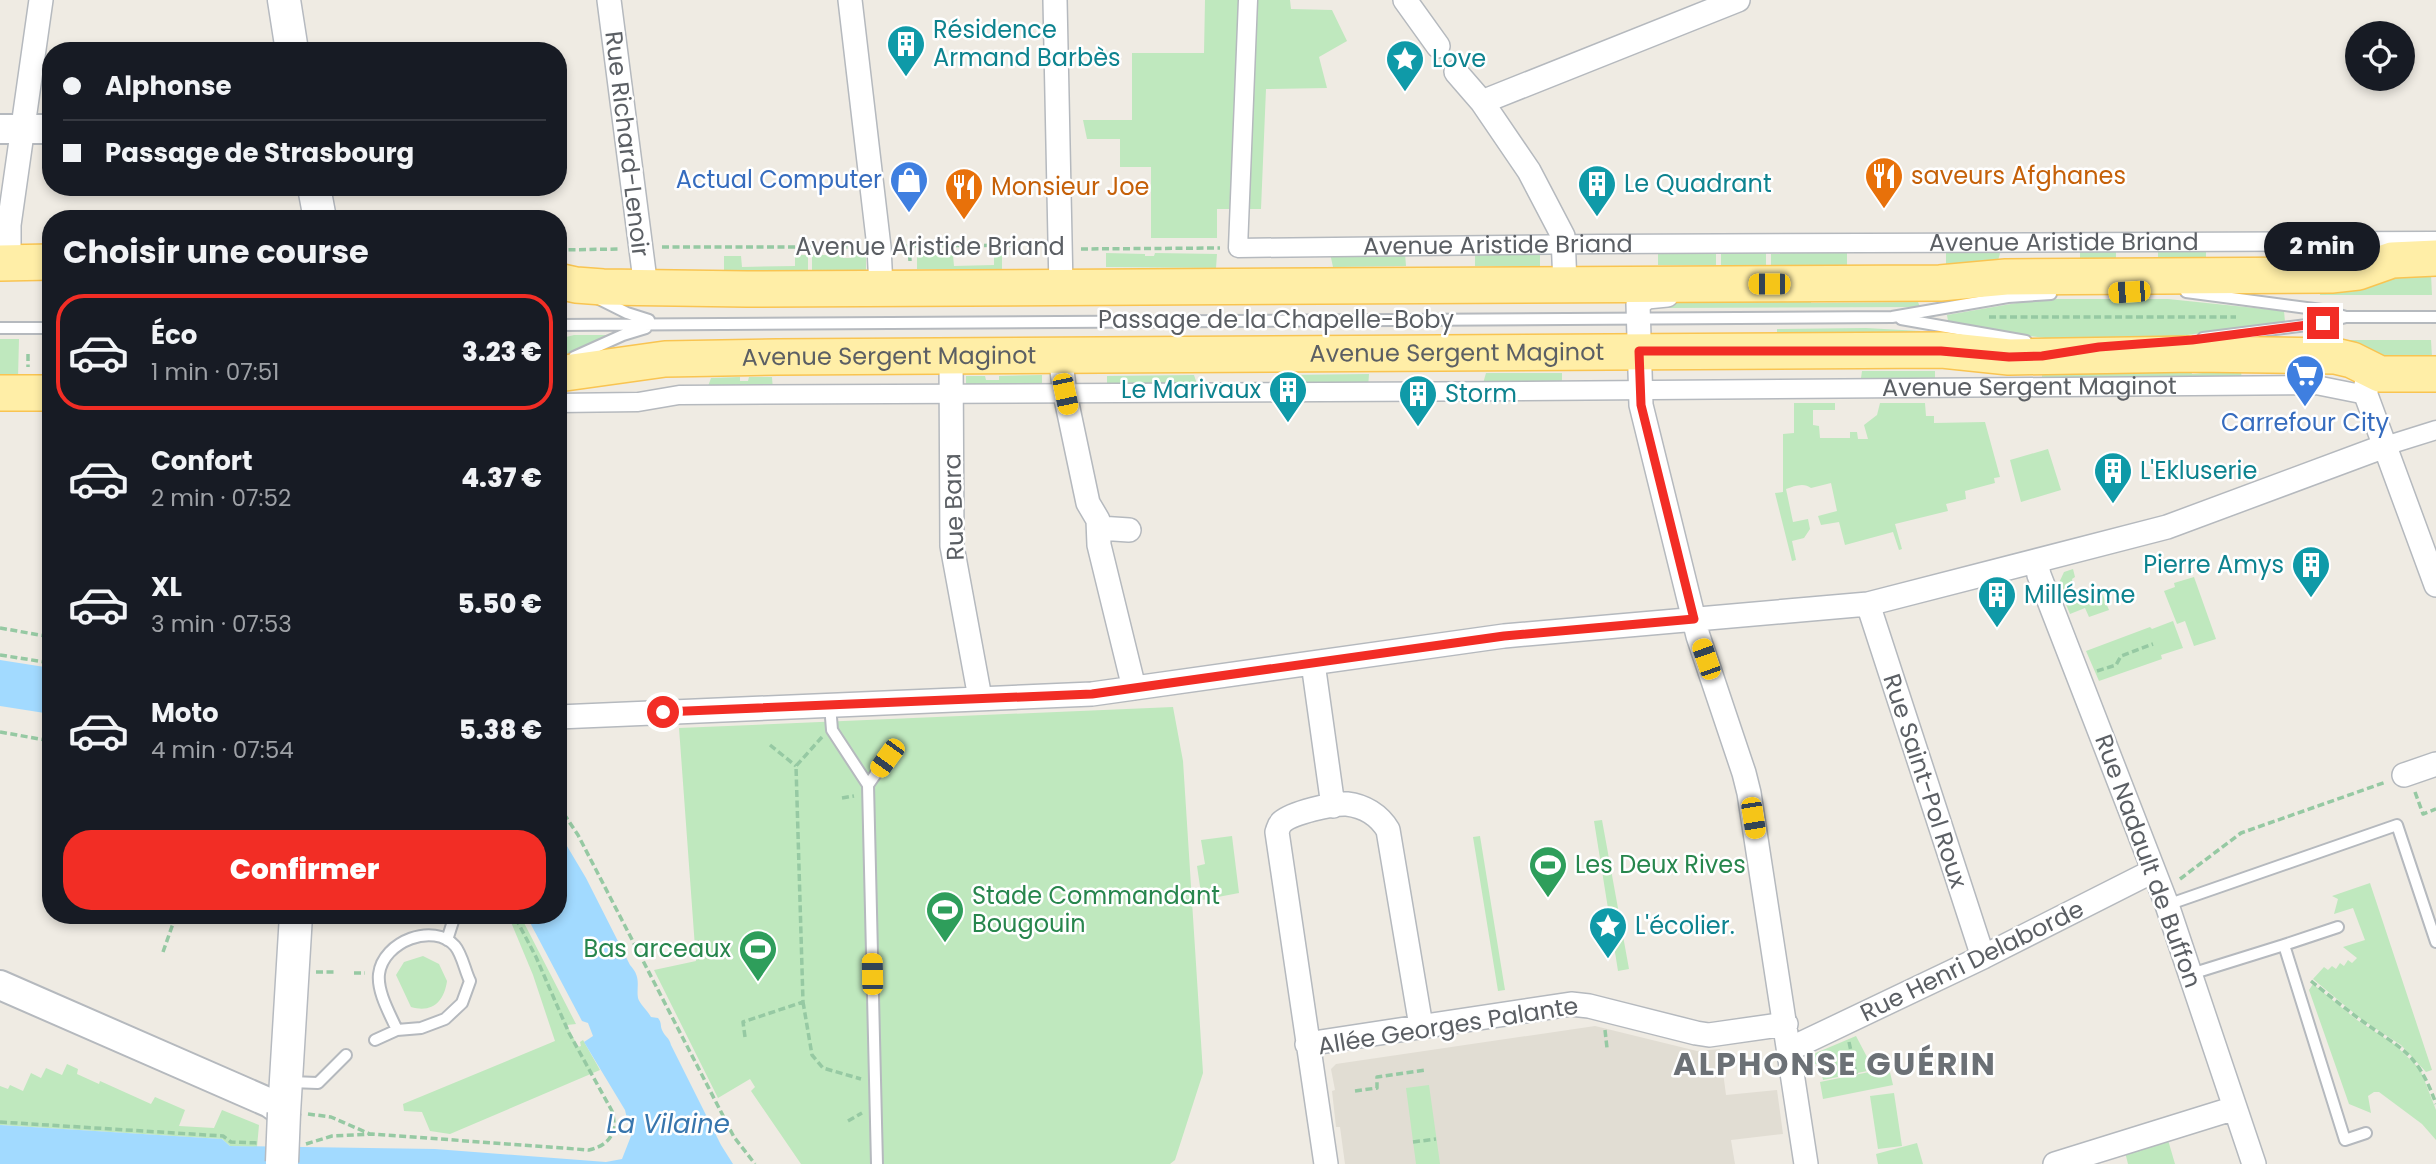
<!DOCTYPE html>
<html lang="fr">
<meta charset="utf-8">
<style>
body{margin:0;font-family:Poppins,sans-serif;background:#242831;color:#f1f3f6;height:100vh;display:flex;flex-direction:column;font-size:26px;white-space:nowrap}
*{box-sizing:border-box;margin:0}
p{font-size:23px;color:#9ea1a6}
.icon{flex:none;width:38px;height:38px;fill:none;stroke:currentColor;stroke-width:2;stroke-linecap:round;stroke-linejoin:round}
.map{position:relative;flex:1;overflow:hidden}
.details{position:absolute;left:42px;top:210px;width:525px;height:714px;display:flex;flex-direction:column;background:#171b24;border-radius:28px;box-shadow:0 4px 10px #0003}
.details>*{flex:none}
.guide{position:absolute;left:42px;top:42px;width:525px;height:154px;border-radius:28px;box-shadow:0 4px 10px #0003;display:grid;align-content:center;height:154px;padding:0 21px;background:#171b24}
.fabs{position:absolute;left:2345px;top:21px;display:grid;gap:14px}
.fabs a{display:grid;place-items:center;width:70px;height:70px;border-radius:50%;background:#171b24;box-shadow:0 4px 10px #0003;font-size:35px}
.end{position:absolute;width:32px;height:32px;margin:-16px;border:9px solid #f22d25;background:#fff;box-shadow:0 0 0 4px #fff}
.from{border-radius:50%}
.bubble{position:absolute;height:49px;border-radius:24px;background:#171b24;box-shadow:0 4px 10px #0003;font-size:23px;font-weight:800;line-height:49px;text-align:center}
.car{position:absolute;width:21px;height:42px;margin:-21px -10px;border-radius:9px;box-shadow:0 0 5px 2px #0007;background:linear-gradient(#f5c518 24%,#345 0 40%,#f5c518 0 76%,#345 0 86%,#f5c518 0)}
.guide b{display:flex;align-items:center;gap:24px;height:66px;font-size:26px}
.guide b+b{border-top:2px solid #363941}
.guide i{width:18px;height:18px;background:#f1f3f6}
ul{padding:0;list-style:none}
li{display:flex;align-items:center;gap:21px;height:116px;margin:0 14px 10px;padding:0 7px;border:4px solid transparent;border-radius:28px}
li div{flex:1}
li b{display:block;font-size:26px}
li em{font-style:normal;font-weight:800}
li.active{border-color:#f22d25}
li>.icon{width:63px;height:63px;stroke-width:1.5}
h2{padding:0 21px;font-size:32px;line-height:84px}
.cta{display:flex;gap:14px;margin-top:auto;padding:14px 21px}
.cta a{flex:1;height:80px;border-radius:28px;background:#f22d25;color:#fff;font-size:28px;font-weight:800;line-height:80px;text-align:center}
.map>svg:first-child{display:block}
</style>
<div class="map">
<svg width="2436" height="1164" viewBox="0 0 2436 1164">
<rect width="100%" height="100%" fill="#efebe3"/>
<path fill="#e1ddd3" d="M1595 1026 1697 1051 1720 1049 1726 1095 1777 1090 1783 1134 1731 1140 1735 1164H1345L1340 1127H1336L1332 1091 1335 1090 1331 1069 1336 1064Z"/>
<path fill="#bfe8be" d="M1205 0H1290L1291 9 1332 10 1347 41 1319 57 1327 88 1266 89 1261 209H1217V238H1151V167H1120V139H1087L1083 120H1132V53H1204Z
M2158 248H2206V263L2080 264V249H2116V259L2158 258Z
M1780 250H1847V265H1771V254H1780Z
M1958 250H2001L1997 264H1946V253L1957 252Z
M1658 251H1693L1694 253 1702 254 1703 251H1716V265H1658Z
M1766 251V265H1721V252Z
M1540 252V266H1475V253Z
M1106 253 1145 254V256H1154L1155 253 1217 254 1216 268 1106 267Z
M1330 253 1356 255 1405 253 1406 266 1333 267Z
M994 254H1002V269H917V255H953L954 266 994 265Z
M795 255H808V270H724V256H741L742 267 795 266Z
M812 255H843V258H851V255H866V270H812Z
M2431 274 2432 295H2320V288L2378 277Z
M1811 292V303L1918 302 1920 307 1666 308 1667 303 1772 302Z
M2040 299H2168L2284 311 2285 322 2179 336 2045 338 1990 331 1948 321 1947 315Z
M1866 328 1920 331 1921 334H1777V329Z
M574 335H610L558 359V339Z
M0 339H19L18 378H0Z
M2320 340H2431L2432 357H2386Z
M2203 369 2241 370 2242 384H2042V371L2191 370 2192 374 2203 373Z
M1862 371H1935V385H1860Z
M1486 373H1562V388L1482 387Z
M1369 374 1368 388 1286 389 1284 375Z
M1042 375V390L966 391V376H985L986 380H999V376Z
M1194 375 1199 390H1107V376Z
M740 377V381H748L749 377H772L773 391 706 392 711 378Z
M1794 403H1835V410H1813V425L1819 426 1820 438H1850V432H1857L1858 439H1868L1864 425 1877 415 1880 403H1925L1926 416H1934V423L1985 422 2000 477 1994 478 1995 483 1965 491 1966 499 1946 504 1948 511 1895 524 1902 549 1899 550 1893 532 1845 545 1839 522 1821 525 1818 516 1837 511 1831 483 1811 488C1804 482 1794 486 1786 489L1793 522 1808 519 1810 529 1804 538 1792 541 1796 560 1792 561 1775 493 1783 492V434L1794 433Z
M2048 449 2061 490 2021 502 2010 460Z
M2073 569 2075 577 2072 579 2077 599 2102 593 2109 610 2089 617 2085 608 2070 614 2058 585 2064 572Z
M2194 577 2216 639 2194 646 2185 621 2177 624 2164 591 2175 587 2174 583Z
M2173 621 2183 648 2161 655 2162 659 2099 681 2086 651 2150 627 2152 629Z
M1173 707 1183 761 1203 1073 1175 1160 1170 1164H801L751 1091 755 1087 750 1079 718 1098 654 970 696 961 679 728Z
M1602 820 1629 969 1618 971 1594 821Z
M1232 836 1239 893 1202 900 1197 866 1205 864 1201 840Z
M1480 836 1505 990 1498 991 1473 837Z
M2370 883 2432 1070 2426 1072 2401 1045 2361 1019 2313 979 2324 967 2328 970 2332 966 2336 969 2340 963 2344 966 2348 960 2352 963 2357 958 2343 947 2365 940 2353 908 2334 914 2338 899 2332 896Z
M508 915H520L576 1024 567 1025 578 1047 581 1046 580 1042 583 1040 600 1070 450 1134 430 1131 422 1112 404 1111 403 1104 555 1041 533 975Z
M423 956 439 964 447 981C444 1002 432 1013 411 1007L396 975 404 962Z
M2313 984 2357 1020 2394 1044 2420 1069 2436 1110V1140L2422 1124 2379 1092H2374L2368 1096 2371 1113 2349 1104 2309 990Z
M1856 1036 1867 1057 1885 1053 1887 1067 1823 1080 1820 1064H1812L1811 1055Z
M67 1064 78 1069 77 1074 99 1084 100 1081 151 1104 155 1097 185 1110 179 1126 214 1128 222 1110 259 1125 257 1147 230 1146 222 1139 0 1125V1086L8 1089 10 1085 23 1091 31 1073 41 1078 46 1068 62 1075Z
M1889 1068 1893 1085 1823 1099 1820 1082Z
M1429 1085 1440 1164H1416L1406 1088Z
M1894 1093 1902 1146 1878 1149 1870 1096Z
M2168 1140 2175 1164H2128L2125 1152Z
M1917 1143 1923 1164H1878L1876 1154Z"/>
<path fill="#a2daff" d="M0 660 51 668V714L0 706Z
M558 831 586 878 630 965C642 978 636 986 638 998 639 1003 648 1011 651 1017L658 1018C662 1023 660 1025 662 1030 665 1037 669 1037 671 1045L721 1145 733 1164H0V1125L222 1139 230 1146 435 1149 606 1162 622 1159 631 1136 625 1110 584 1042 593 1036 588 1023 582 1021 526 915H558Z"/>
<g fill="none" stroke-linecap="round" stroke-linejoin="round">
<defs>
<path id="service" d="M2186 292 2322 310 2346 317
M597 298 627 313 649 320
M1901 319 2026 341
M558 325 1892 317 2008 297 2051 294
M0 328H51
M2203 338 2323 323 2346 317H2436
M574 357 623 335 646 328
M830 705 832 730 868 785 887 758
M868 785 877 1164
M2167 905 2397 825 2436 942
M447 940 455 915
M2284 945 2338 927
M2191 974 2284 945 2345 1140 2366 1133
M375 1040 397 1030 421 1028 445 1019 462 1003 470 981C465 971 462 954 455 946 434 922 383 941 379 974 377 992 390 1014 397 1030
M290 1082 318 1083 346 1055"/>
<g id="pedestrian">
<path id="s1" d="M1248 0 1238 248 1600 244 2436 241"/>
<path id="s2" d="M558 403 638 402 679 395C1225 395 1770 388 2316 385L2366 395"/>
<path d="M2385 446 2436 430"/>
</g>
<path id="minor" d="M609 0 646 288
M850 0 879 247 881 287
M1055 0 1061 288
M1405 0 1438 46
M1456 72 1482 102
M9 263V225L41 0
M1565 284 1563 236 1529 171 1482 102 1738 0
M1667 295 1647 297 1638 304 1641 405 1698 636 1744 773 1749 793 1806 1164
M951 355 952 546 980 698
M1060 355 1065 394 1088 503 1098 520 1099 545 1134 688
M2370 370 2366 385V395L2436 585
M1099 528 1129 530
M2036 561 2039 575 2167 905 2254 1164
M1868 604 1983 957
M1313 663 1333 806
M558 717 1092 694 1504 636 1868 604 2167 527 2385 446
M2404 775 2436 764
M1307 1044 1571 1004 1589 1006 1696 1033 1709 1035 1786 1024
M1790 1049 1983 957 2153 871
M1326 1164 1277 832C1279 827 1278 826 1282 822 1292 813 1333 803 1347 804 1364 806 1379 815 1388 830L1421 1026
M2055 1164 2235 1108"/>
<path id="tertiary" d="M0 129H51
M0 985 270 1103 284 1113"/>
<path id="secondary" d="M284 0 292 51
M314 187 320 219
M284 1113 296 915"/>
<g id="primary">
<path d="M0 263 51 262"/>
<path d="M558 281 576 285 603 287 747 289 1940 283 2006 277 2331 275 2358 272 2392 260 2436 258"/>
<path id="s3" d="M558 374 665 359 777 357 1942 350 2009 357 2194 354 2335 356 2352 360 2380 374H2436"/>
<path d="M0 393H51"/>
</g>
</defs>
<use href="#service" stroke="#b5b9be" stroke-width="14"/>
<use href="#pedestrian" stroke="#b5b9be" stroke-width="21"/>
<use href="#minor" stroke="#b5b9be" stroke-width="26"/>
<use href="#tertiary" stroke="#b5b9be" stroke-width="32"/>
<use href="#secondary" stroke="#b6bac0" stroke-width="35"/>
<use href="#primary" stroke="#f9c451" stroke-width="38"/>
<path stroke="#96c9a3" stroke-width="3.5" stroke-dasharray="7 3.5" stroke-linecap="butt" d="M909 245 910 261
M900 246 1039 245
M662 247H857
M1081 249 1220 248
M558 250 619 249
M1989 317H2236
M28 354V367
M0 628 51 637
M0 655 51 663
M2097 671 2116 665 2121 656 2153 644
M0 732 51 741
M770 745 796 766
M2415 792 2423 814 2436 809
M842 798 854 796
M558 805 578 835 734 1137 755 1164
M2180 879 2241 833 2386 782
M163 952 176 915
M316 972H335
M354 973H365
M2311 981C2326 993 2342 1006 2358 1018 2400 1049 2417 1050 2436 1104
M803 1002 812 1055 823 1068 861 1079
M1605 1030 1607 1048
M745 1037 743 1022 803 1002 796 766 822 737
M1849 1042 1856 1074
M1355 1091 1377 1088V1077L1426 1070
M308 1114 331 1117 370 1134
M848 1121 862 1113
M0 1122 223 1136 231 1142 260 1143
M1413 1142 1436 1139
M306 1144 332 1136 372 1134 589 1150C610 1145 618 1132 612 1111L569 1033 536 957 514 915"/>
<use href="#service" stroke="#fff" stroke-width="10"/>
<use href="#pedestrian" stroke="#fff" stroke-width="18"/>
<use href="#minor" stroke="#fff" stroke-width="23"/>
<use href="#tertiary" stroke="#fff" stroke-width="28"/>
<use href="#secondary" stroke="#fff" stroke-width="32"/>
<use href="#primary" stroke="#ffeea7" stroke-width="35"/>
<defs>
<path id="secondary-bridge" d="M282 1162 284 1113"/>
</defs>
<use href="#secondary-bridge" stroke="#b6bac0" stroke-width="35" stroke-linecap="butt"/>
<use href="#secondary-bridge" stroke="#fff" stroke-width="32"/>
</g>
<g fill="none" stroke-linecap="round" stroke-linejoin="round">
<path stroke="#f22d25" stroke-width="9" d="M663 712 1092 694 1504 636 1694 619 1641 405 1639 351H1941L2009 357 2042 356 2099 347 2192 340 2323 323"/>
</g>
<defs>
<symbol id="building-pin" viewBox="-11 -11 22 30"><path d="M0 17L-7.5 6A9.5 9.5 0 1 1 7.5 6Z" fill="#0f9aa8" stroke="#fff"/><path d="M-4-6H4V6H1V3H-1V6H-4ZM-2.5-4.3h1.7v1.8h-1.7ZM.8-4.3h1.7v1.8H.8ZM-2.5-1h1.7V.8h-1.7ZM.8-1h1.7V.8H.8Z" fill="#fff"/></symbol>
<symbol id="sight-pin" viewBox="-11 -11 22 30"><path d="M0 17L-7.5 6A9.5 9.5 0 1 1 7.5 6Z" fill="#0f9aa8" stroke="#fff"/><path d="M0-6L1.8-2.2L6-1.7L2.9 1.2L3.7 5.4L0 3.3L-3.7 5.4L-2.9 1.2L-6-1.7L-1.8-2.2Z" fill="#fff"/></symbol>
<symbol id="restaurant-pin" viewBox="-11 -11 22 30"><path d="M0 17L-7.5 6A9.5 9.5 0 1 1 7.5 6Z" fill="#e8710a" stroke="#fff"/><path d="M-5-6h1v4h1v-4h1v4h1v-4h1v5L-1.5 .5V6h-2V.5L-5-1ZM5-6V6H3V1.5H1.5Q1.5-4 5-6Z" fill="#fff"/></symbol>
<symbol id="shop-pin" viewBox="-11 -11 22 30"><path d="M0 17L-7.5 6A9.5 9.5 0 1 1 7.5 6Z" fill="#3f7fe0" stroke="#fff"/><path d="M-5-2.5h2.3a2.7 3.5 0 0 1 5.4 0H5L5.5 6h-11ZM-1.5-2.5h3a1.5 2.3 0 0 0-3 0Z" fill="#fff"/></symbol>
<symbol id="supermarket-pin" viewBox="-11 -11 22 30"><path d="M0 17L-7.5 6A9.5 9.5 0 1 1 7.5 6Z" fill="#3f7fe0" stroke="#fff"/><path d="M-6-5.5h2.5l.6 2H6L4.5 2H-2.5L-4.4-4H-6ZM-1.5 3.2a1.3 1.3 0 1 0 .1 0ZM3 3.2a1.3 1.3 0 1 0 .1 0Z" fill="#fff"/></symbol>
<symbol id="stadium-pin" viewBox="-11 -11 22 30"><path d="M0 17L-7.5 6A9.5 9.5 0 1 1 7.5 6Z" fill="#2e9e5b" stroke="#fff"/><path d="M0-5a6.5 5 0 1 0 0 10a6.5 5 0 1 0 0-10ZM-3.5-1.8h7v3.6h-7Z" fill="#fff"/></symbol>
</defs>
<g fill-rule="evenodd">
<use href="#building-pin" x="884" y="22" width="44" height="60"/>
<use href="#sight-pin" x="1383" y="37" width="44" height="60"/>
<use href="#restaurant-pin" x="1862" y="154" width="44" height="60"/>
<use href="#shop-pin" x="887" y="158" width="44" height="60"/>
<use href="#building-pin" x="1575" y="162" width="44" height="60"/>
<use href="#restaurant-pin" x="942" y="165" width="44" height="60"/>
<use href="#supermarket-pin" x="2283" y="352" width="44" height="60"/>
<use href="#building-pin" x="1266" y="368" width="44" height="60"/>
<use href="#building-pin" x="1396" y="372" width="44" height="60"/>
<use href="#building-pin" x="2091" y="449" width="44" height="60"/>
<use href="#building-pin" x="2289" y="543" width="44" height="60"/>
<use href="#building-pin" x="1975" y="573" width="44" height="60"/>
<use href="#stadium-pin" x="1526" y="843" width="44" height="60"/>
<use href="#stadium-pin" x="923" y="888" width="44" height="60"/>
<use href="#sight-pin" x="1586" y="904" width="44" height="60"/>
<use href="#stadium-pin" x="736" y="927" width="44" height="60"/>
</g>
<g text-anchor="middle" stroke-width="5" stroke-linejoin="round" paint-order="stroke">
<g font-size="24" fill="#0d838f" stroke="#fff" text-anchor="start">
<text x="933" y="38">Résidence<tspan x="933" dy="28">Armand Barbès</tspan></text>
<text x="1432" y="67">Love</text>
<text x="1624" y="192">Le Quadrant</text>
<text x="1261" y="398" text-anchor="end">Le Marivaux</text>
<text x="1445" y="402">Storm</text>
<text x="2140" y="479">L'Ekluserie</text>
<text x="2284" y="573" text-anchor="end">Pierre Amys</text>
<text x="2024" y="603">Millésime</text>
<text x="1635" y="934">L'écolier.</text>
</g>
<g font-size="24" fill="#5b5f64" stroke="#fff">
<text transform="translate(627 144) rotate(83)" y="8">Rue Richard-Lenoir</text>
<text dy="8" stroke="none"><textPath href="#s1" startOffset="1074">Avenue Aristide Briand</textPath></text>
<text dy="8" stroke="none"><textPath href="#s1" startOffset="508">Avenue Aristide Briand</textPath></text>
<text x="930" y="255">Avenue Aristide Briand</text>
<text x="1276" y="328">Passage de la Chapelle-Boby</text>
<text dy="8" stroke="none"><textPath href="#s3" startOffset="900">Avenue Sergent Maginot</textPath></text>
<text dy="8" stroke="none"><textPath href="#s3" startOffset="332">Avenue Sergent Maginot</textPath></text>
<text dy="8" stroke="none"><textPath href="#s2" startOffset="1472">Avenue Sergent Maginot</textPath></text>
<text transform="translate(954 507) rotate(-92)" y="8">Rue Bara</text>
<text transform="translate(1925 781) rotate(72)" y="8">Rue Saint-Pol Roux</text>
<text transform="translate(2148 861) rotate(70)" y="8">Rue Nadault de Buffon</text>
<text transform="translate(1972 961) rotate(-26)" y="8">Rue Henri Delaborde</text>
<text transform="translate(1448 1026) rotate(-9)" y="8">Allée Georges Palante</text>
</g>
<g font-size="24" fill="#c56008" stroke="#fff" text-anchor="start">
<text x="1911" y="184">saveurs Afghanes</text>
<text x="991" y="195">Monsieur Joe</text>
</g>
<g font-size="24" fill="#366cbe" stroke="#fff" text-anchor="end">
<text x="882" y="188">Actual Computer</text>
<text x="2305" y="431" text-anchor="middle">Carrefour City</text>
</g>
<g font-size="24" fill="#27864d" stroke="#fff" text-anchor="start">
<text x="1575" y="873">Les Deux Rives</text>
<text x="972" y="904">Stade Commandant<tspan x="972" dy="28">Bougouin</tspan></text>
<text x="731" y="957" text-anchor="end">Bas arceaux</text>
</g>
<g font-size="26" font-style="italic" fill="#3775ad" stroke="#fff">
<text x="668" y="1133">La Vilaine</text>
</g>
<g font-size="32" font-weight="bold" letter-spacing="2" fill="#6c7176" stroke="#fff">
<text x="1835" y="1075">ALPHONSE GUÉRIN</text>
</g>
</g>
</svg>
<div class="fabs">
<a><svg class="icon" aria-label="locate" viewBox="0 0 24 24"><circle cx="12" cy="12" r="6"/><path d="M12 2v4M12 18v4M2 12h4M18 12h4"/></svg></a>
</div>
<i class="end from" style="left:663px;top:712px"></i>
<i class="end" style="left:2323px;top:323px"></i>
<div class="bubble" style="left:2264px;top:222px;width:116px">2 min</div>
<i class="car" style="left:1769px;top:284px;rotate:270deg"></i>
<i class="car" style="left:2129px;top:292px;rotate:266deg"></i>
<i class="car" style="left:1065px;top:394px;rotate:168deg"></i>
<i class="car" style="left:1706px;top:659px;rotate:341deg"></i>
<i class="car" style="left:887px;top:758px;rotate:216deg"></i>
<i class="car" style="left:1753px;top:818px;rotate:171deg"></i>
<i class="car" style="left:872px;top:974px;rotate:359deg"></i>
<div class="guide">
<b><i class="from"></i>Alphonse</b>
<b><i></i>Passage de Strasbourg</b>
</div>
<section class="details">
<h2>Choisir une course</h2>
<ul>
<li class="active"><svg class="icon" aria-label="car" viewBox="0 0 24 24"><path d="M5 17H2v-5l4-1 3-4h7l3 4 3 1v5h-3M9 17h6M6 11h13"/><circle cx="7" cy="17" r="2"/><circle cx="17" cy="17" r="2"/></svg><div><b>Éco</b><p>1 min · 07:51</p></div><em>3.23 €</em></li>
<li><svg class="icon" aria-label="car" viewBox="0 0 24 24"><path d="M5 17H2v-5l4-1 3-4h7l3 4 3 1v5h-3M9 17h6M6 11h13"/><circle cx="7" cy="17" r="2"/><circle cx="17" cy="17" r="2"/></svg><div><b>Confort</b><p>2 min · 07:52</p></div><em>4.37 €</em></li>
<li><svg class="icon" aria-label="car" viewBox="0 0 24 24"><path d="M5 17H2v-5l4-1 3-4h7l3 4 3 1v5h-3M9 17h6M6 11h13"/><circle cx="7" cy="17" r="2"/><circle cx="17" cy="17" r="2"/></svg><div><b>XL</b><p>3 min · 07:53</p></div><em>5.50 €</em></li>
<li><svg class="icon" aria-label="car" viewBox="0 0 24 24"><path d="M5 17H2v-5l4-1 3-4h7l3 4 3 1v5h-3M9 17h6M6 11h13"/><circle cx="7" cy="17" r="2"/><circle cx="17" cy="17" r="2"/></svg><div><b>Moto</b><p>4 min · 07:54</p></div><em>5.38 €</em></li>
</ul>
<div class="cta"><a>Confirmer</a></div>
</section>
</div>
